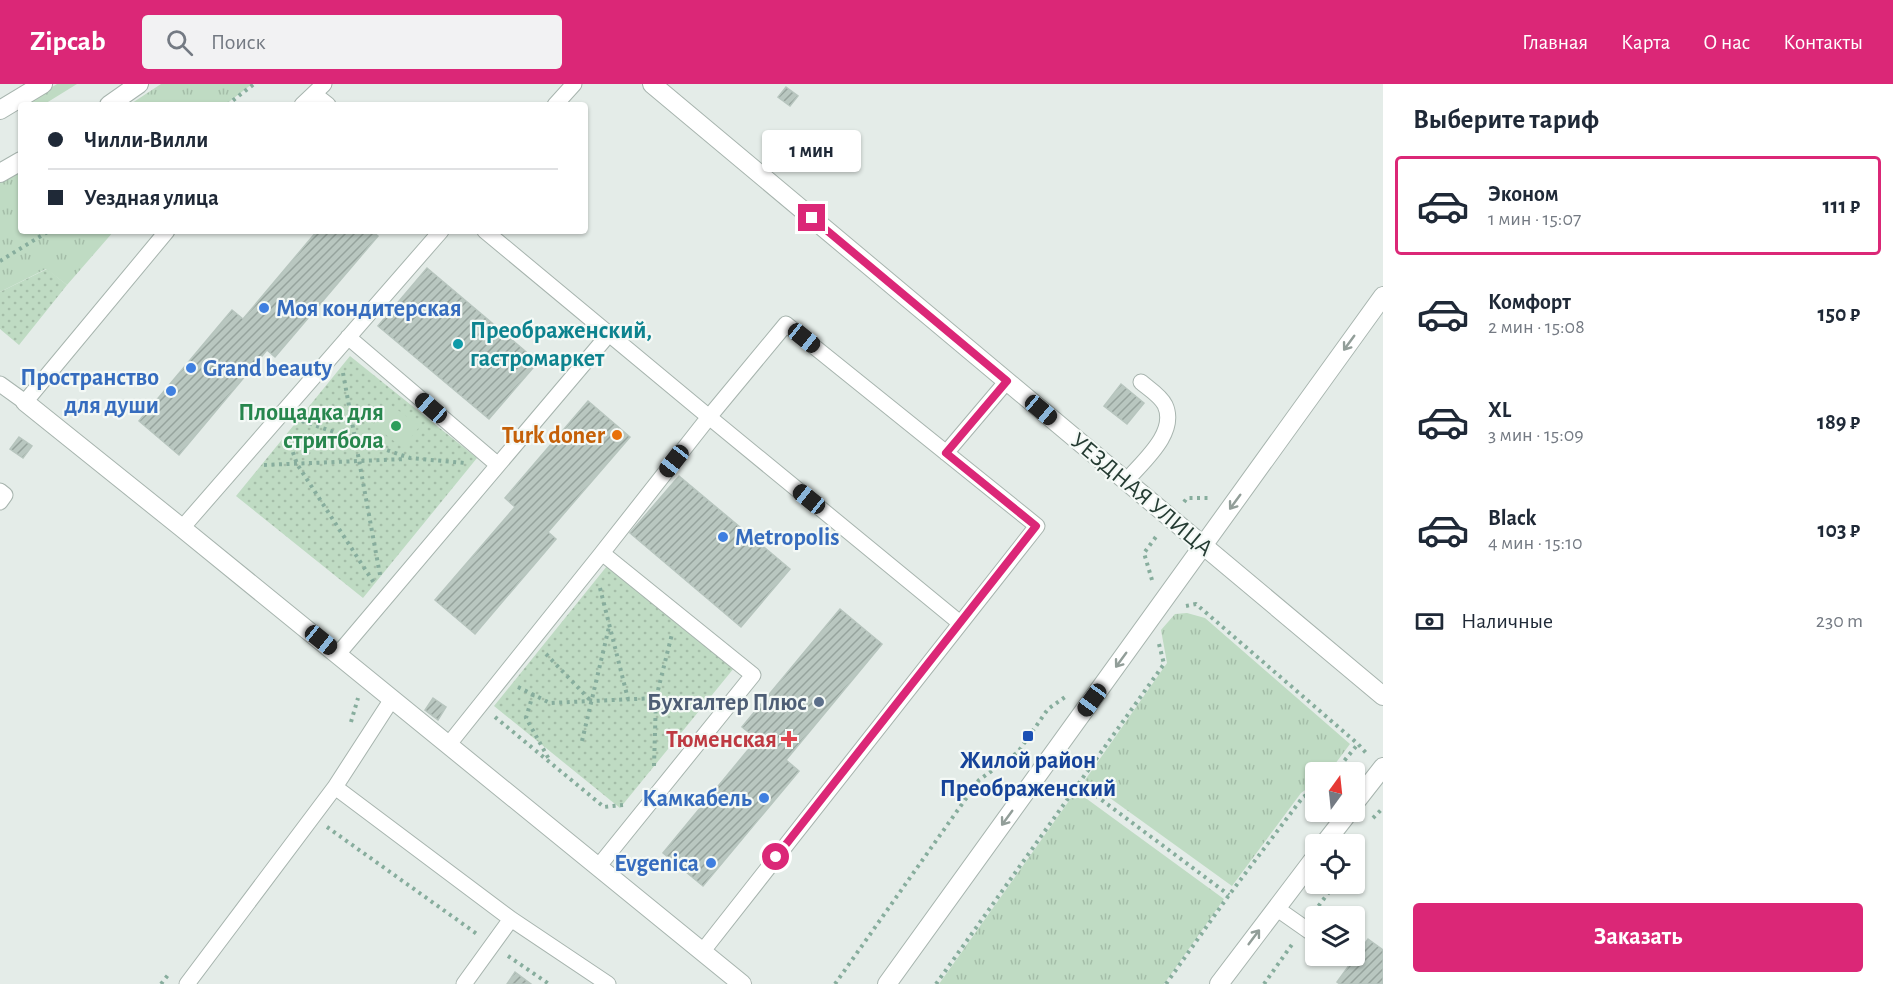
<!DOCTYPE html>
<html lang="ru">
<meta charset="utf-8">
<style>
body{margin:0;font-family:"Alegreya Sans",sans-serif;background:#f2f2f3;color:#1f2937;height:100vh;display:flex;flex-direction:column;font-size:22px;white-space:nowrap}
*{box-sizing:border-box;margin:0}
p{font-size:20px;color:#747a83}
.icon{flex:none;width:33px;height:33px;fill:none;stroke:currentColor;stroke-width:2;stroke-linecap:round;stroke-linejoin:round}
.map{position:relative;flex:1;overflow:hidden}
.drawer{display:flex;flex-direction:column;background:#fff;width:510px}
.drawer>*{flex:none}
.banner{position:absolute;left:18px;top:18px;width:570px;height:132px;border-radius:6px;box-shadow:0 2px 4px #0004;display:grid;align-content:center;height:132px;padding:0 30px;background:#fff}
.needle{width:39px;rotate:15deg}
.controls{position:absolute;left:1305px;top:678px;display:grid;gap:12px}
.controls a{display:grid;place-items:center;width:60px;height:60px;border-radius:6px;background:#fff;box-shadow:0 2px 4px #0004;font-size:30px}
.end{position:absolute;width:27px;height:27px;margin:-14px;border:8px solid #db2777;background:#fff;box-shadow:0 0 0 3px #fff}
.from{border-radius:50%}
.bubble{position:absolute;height:42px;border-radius:6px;background:#fff;box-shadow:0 2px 4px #0004;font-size:20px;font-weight:600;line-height:42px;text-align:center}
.car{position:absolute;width:18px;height:36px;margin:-18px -9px;border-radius:8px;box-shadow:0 0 4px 2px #0007;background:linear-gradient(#222 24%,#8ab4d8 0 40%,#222 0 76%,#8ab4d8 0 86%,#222 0)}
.banner b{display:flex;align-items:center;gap:21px;height:57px;font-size:22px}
.banner b+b{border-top:2px solid #e0e1e3}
.banner i{width:15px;height:15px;background:#1f2937}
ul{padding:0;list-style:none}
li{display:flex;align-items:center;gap:18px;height:99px;margin:0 12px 9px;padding:0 18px;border:3px solid transparent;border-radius:6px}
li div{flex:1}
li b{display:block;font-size:22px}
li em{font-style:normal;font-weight:600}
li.selected{border-color:#db2777}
li>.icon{width:54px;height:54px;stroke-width:1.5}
h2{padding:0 30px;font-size:27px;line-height:72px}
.pay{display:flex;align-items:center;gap:15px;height:66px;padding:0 30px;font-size:22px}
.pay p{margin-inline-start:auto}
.cta{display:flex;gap:12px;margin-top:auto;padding:12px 30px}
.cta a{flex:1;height:69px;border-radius:6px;background:#db2777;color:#fff;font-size:24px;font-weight:600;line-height:69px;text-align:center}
header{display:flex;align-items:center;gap:36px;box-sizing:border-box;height:84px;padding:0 30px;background:#db2777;color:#fff}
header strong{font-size:28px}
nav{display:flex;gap:33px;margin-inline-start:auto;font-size:21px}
.search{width:420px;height:54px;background:#f2f2f3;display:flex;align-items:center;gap:15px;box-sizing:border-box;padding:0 21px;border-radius:6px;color:#747a83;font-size:22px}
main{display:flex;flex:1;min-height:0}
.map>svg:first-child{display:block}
</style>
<header>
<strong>Zipcab</strong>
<div class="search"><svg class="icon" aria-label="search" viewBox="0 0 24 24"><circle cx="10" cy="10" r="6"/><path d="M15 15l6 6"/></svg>Поиск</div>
<nav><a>Главная</a><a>Карта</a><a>О нас</a><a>Контакты</a></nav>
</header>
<main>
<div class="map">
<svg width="1383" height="900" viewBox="0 0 1383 900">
<defs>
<pattern id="grass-tufts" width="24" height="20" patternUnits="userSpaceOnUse" patternTransform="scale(1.5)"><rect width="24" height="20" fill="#bfdbc3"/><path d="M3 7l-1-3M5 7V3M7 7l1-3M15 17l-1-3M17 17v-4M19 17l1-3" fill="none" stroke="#a4bda8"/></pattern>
<pattern id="park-dots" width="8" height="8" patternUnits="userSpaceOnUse" patternTransform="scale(1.5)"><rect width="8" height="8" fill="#bfdbc3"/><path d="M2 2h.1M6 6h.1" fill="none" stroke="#a4bda8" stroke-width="1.8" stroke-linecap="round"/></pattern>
<pattern id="building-hatch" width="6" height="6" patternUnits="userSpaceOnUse" patternTransform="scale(1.5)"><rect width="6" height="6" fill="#b9c7c0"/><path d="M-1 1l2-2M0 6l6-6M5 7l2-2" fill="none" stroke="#96a39d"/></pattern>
</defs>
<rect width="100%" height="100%" fill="#e4ece8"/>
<path fill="url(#grass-tufts)" d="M57 0H77L43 21H23Z
M161 0H252L225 21H129Z
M21 86V147H114L67 201 46 185 0 208V99Z
M1187 529 1205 534 1350 660 1329 688H1316L1315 699 1301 709 1232 802 1085 696 1167 579 1161 546 1175 530Z
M1076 707 1224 815 1164 900H939Z"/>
<path fill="url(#park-dots)" d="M47 185 67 201 19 261 0 245V208Z
M350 272 477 374 363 514 236 412Z
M607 482 734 584 620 724 494 622Z"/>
<path fill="#bfdbc3" d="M388 319 420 342 403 364 373 341Z"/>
<path fill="url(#building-hatch)" stroke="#b7c5be" stroke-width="1.5" d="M786 3 798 12 790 22 778 13Z
M317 147H372L378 152 275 273 267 266 179 371 139 337 232 226 243 235Z
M427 184 538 278 489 335 378 242Z
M1121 300 1144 319 1127 340 1104 322Z
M588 317 630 353 548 448 556 455 475 550 435 516 515 423 505 414Z
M19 353 32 362 23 374 10 365Z
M679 392 790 485 741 543 630 449Z
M840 525 882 560 786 676 799 687 703 802 663 769 757 655 742 643Z
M433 614 446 623 438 636 425 626Z
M1368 855 1383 866V900H1340L1337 898Z
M515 888 531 900H507Z"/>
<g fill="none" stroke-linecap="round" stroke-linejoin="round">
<defs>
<path id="service" d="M314 10 328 21
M302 21 324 0
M555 21 574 0
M485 147 709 333 602 469
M348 253 498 381
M0 300 25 318 167 147
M946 369 1007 297
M1126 397C1142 378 1178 349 1165 321 1160 311 1149 305 1141 298
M0 407 5 411 0 418
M182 444 441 147
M338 570 609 250
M449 660 602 469 753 591 598 783
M335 703 511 835 608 900
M1276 824 1316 852
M702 868 1037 442 786 240 709 333 960 539
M187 900 335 703 392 615
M464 900 511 835"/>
<path id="minor" d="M25 318 182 444 742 900"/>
<path id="tertiary" d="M652 0 1383 612
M109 21 139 0
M0 26 43 0
M0 89 21 77
M1354 720 1383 683
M1324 760 1349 728
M887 900 1383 212
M1219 900 1316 772"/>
</defs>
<use href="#service" stroke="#a7b4ae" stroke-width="17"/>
<use href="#minor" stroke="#a7b4ae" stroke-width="20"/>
<use href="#tertiary" stroke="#a7b4ae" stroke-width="20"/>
<path stroke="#87ad9d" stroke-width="4" stroke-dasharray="3 4.5" stroke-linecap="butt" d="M227 21 254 0
M0 177 49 147
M343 289 380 491
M302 337 410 374 465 379
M288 354 297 380 374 499
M264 381 406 375
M1184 418 1187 414H1210
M1152 496 1144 469 1158 450
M600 504 628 615
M1186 522 1196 520 1358 660 1368 671
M1159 560 1164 580 1079 699 1229 811
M546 570 590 616
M518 603 550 619 656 614 672 550
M533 610 526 634 550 677
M495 633 604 723 623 721
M351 638 358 614
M582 657 609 543
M654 682 656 614
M1335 688 1358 660
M1373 734 1383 724
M327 743 477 850
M1314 828 1335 800
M508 872 549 900
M161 900 168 891
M835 900 979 696 1018 668 1048 625 1065 613
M936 900 1079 699
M1166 900 1229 811 1303 713 1316 705
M1264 900 1293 859"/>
<use href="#service" stroke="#fff" stroke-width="15"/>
<use href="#minor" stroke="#fff" stroke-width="18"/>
<use href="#tertiary" stroke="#fff" stroke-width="18"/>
</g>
<defs><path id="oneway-shaft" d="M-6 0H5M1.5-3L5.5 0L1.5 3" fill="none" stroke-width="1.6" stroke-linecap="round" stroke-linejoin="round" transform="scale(1.5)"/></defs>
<g stroke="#929e99">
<use href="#oneway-shaft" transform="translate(1349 259) rotate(126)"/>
<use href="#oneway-shaft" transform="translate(1235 418) rotate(126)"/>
<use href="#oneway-shaft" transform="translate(1121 576) rotate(126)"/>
<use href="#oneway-shaft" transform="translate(1007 734) rotate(126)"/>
<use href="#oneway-shaft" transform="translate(1254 853) rotate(-53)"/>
</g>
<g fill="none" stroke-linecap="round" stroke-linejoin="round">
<path stroke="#db2777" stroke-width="8" d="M776 773 1036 442 946 369 1007 297 812 134"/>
</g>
<g fill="#3f7fe0" stroke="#f4f9f6" stroke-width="2">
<circle cx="264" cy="224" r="6"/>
<circle cx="191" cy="284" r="6"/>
<circle cx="171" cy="307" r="6"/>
<circle cx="723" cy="453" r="6"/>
<circle cx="764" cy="714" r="6"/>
<circle cx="711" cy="779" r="6"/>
</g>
<circle fill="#0f9aa8" stroke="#f4f9f6" stroke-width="2" cx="458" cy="260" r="6"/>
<circle fill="#2e9e5b" stroke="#f4f9f6" stroke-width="2" cx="396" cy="342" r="6"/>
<circle fill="#e8710a" stroke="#f4f9f6" stroke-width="2" cx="617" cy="351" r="6"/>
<circle fill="#5c6f8a" stroke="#f4f9f6" stroke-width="2" cx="819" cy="618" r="6"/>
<rect fill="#1a4fb4" stroke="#f4f9f6" stroke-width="2" x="1022" y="646" width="12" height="12" rx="3"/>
<path fill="#e0444e" stroke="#f4f9f6" stroke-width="2" d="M786 646h6v6h6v6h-6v6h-6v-6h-6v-6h6z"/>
<g text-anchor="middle" stroke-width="4.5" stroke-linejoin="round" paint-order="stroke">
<g font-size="24" font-weight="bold" fill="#366cbe" stroke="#f4f9f6" text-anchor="start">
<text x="276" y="232">Моя кондитерская</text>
<text x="203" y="292">Grand beauty</text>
<text x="159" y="301" text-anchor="end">Пространство<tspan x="159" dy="28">для души</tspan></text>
<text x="735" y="461">Metropolis</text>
<text x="752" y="722" text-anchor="end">Камкабель</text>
<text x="699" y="787" text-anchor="end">Evgenica</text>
</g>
<g font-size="24" font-weight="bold" fill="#0d838f" stroke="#f4f9f6" text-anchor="start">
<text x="470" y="254">Преображенский,<tspan x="470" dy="28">гастромаркет</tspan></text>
</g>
<g font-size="24" font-weight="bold" fill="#27864d" stroke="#f4f9f6" text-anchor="end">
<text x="384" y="336">Площадка для<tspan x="384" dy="28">стритбола</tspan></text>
</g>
<g font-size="24" font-weight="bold" fill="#c56008" stroke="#f4f9f6" text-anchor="end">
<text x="605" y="359">Turk doner</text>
</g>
<g font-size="24" fill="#253c33" stroke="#f4f9f6">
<text transform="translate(1142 410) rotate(40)" y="8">УЕЗДНАЯ УЛИЦА</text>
</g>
<g font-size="24" font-weight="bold" fill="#4e5e75" stroke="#f4f9f6" text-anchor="end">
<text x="807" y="626">Бухгалтер Плюс</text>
</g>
<g font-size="24" font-weight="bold" fill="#be3a42" stroke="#f4f9f6" text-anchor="end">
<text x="777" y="663">Тюменская</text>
</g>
<g font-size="24" font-weight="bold" fill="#164399" stroke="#f4f9f6">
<text x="1028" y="684">Жилой район<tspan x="1028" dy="28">Преображенский</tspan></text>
</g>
</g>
</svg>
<div class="controls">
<a><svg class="needle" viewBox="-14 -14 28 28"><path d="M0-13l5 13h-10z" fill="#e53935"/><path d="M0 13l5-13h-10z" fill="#747a83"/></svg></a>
<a><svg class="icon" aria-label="locate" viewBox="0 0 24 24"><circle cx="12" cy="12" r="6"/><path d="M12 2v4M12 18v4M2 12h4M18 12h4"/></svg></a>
<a><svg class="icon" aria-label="layers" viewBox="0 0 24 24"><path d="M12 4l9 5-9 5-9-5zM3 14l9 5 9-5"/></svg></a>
</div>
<i class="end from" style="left:776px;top:773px"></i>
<i class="end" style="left:812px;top:134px"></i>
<div class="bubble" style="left:762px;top:46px;width:99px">1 мин</div>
<i class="car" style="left:804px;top:254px;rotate:129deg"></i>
<i class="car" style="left:431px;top:324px;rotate:311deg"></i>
<i class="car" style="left:1041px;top:326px;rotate:130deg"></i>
<i class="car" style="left:674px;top:377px;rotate:218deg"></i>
<i class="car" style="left:809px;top:415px;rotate:309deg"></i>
<i class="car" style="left:321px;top:556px;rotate:129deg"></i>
<i class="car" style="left:1092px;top:616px;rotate:216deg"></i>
<div class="banner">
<b><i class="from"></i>Чилли-Вилли</b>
<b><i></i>Уездная улица</b>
</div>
</div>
<section class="drawer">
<h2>Выберите тариф</h2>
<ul>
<li class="selected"><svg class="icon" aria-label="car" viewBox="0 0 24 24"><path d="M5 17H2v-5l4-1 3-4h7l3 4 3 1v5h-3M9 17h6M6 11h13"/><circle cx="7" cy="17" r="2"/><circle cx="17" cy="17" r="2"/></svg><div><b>Эконом</b><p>1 мин · 15:07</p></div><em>111 ₽</em></li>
<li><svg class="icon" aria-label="car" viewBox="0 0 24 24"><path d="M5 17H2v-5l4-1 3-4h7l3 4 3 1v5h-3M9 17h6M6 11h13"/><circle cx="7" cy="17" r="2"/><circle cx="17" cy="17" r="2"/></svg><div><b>Комфорт</b><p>2 мин · 15:08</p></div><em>150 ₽</em></li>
<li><svg class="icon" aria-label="car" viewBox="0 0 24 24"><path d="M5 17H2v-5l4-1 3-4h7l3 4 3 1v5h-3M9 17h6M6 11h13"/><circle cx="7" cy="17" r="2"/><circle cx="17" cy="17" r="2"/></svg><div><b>XL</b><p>3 мин · 15:09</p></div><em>189 ₽</em></li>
<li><svg class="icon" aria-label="car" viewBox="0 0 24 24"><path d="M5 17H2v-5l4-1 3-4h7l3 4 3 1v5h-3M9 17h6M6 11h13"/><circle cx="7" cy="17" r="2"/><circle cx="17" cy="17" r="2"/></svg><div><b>Black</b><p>4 мин · 15:10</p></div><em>103 ₽</em></li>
</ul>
<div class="pay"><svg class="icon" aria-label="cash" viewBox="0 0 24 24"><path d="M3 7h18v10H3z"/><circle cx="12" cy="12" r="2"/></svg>Наличные<p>230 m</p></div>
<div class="cta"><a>Заказать</a></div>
</section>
</main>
